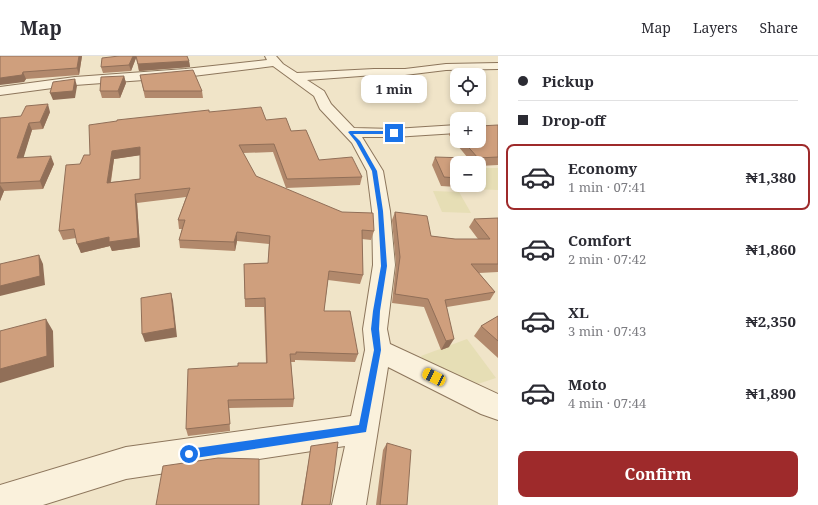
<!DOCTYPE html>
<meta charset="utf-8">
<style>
body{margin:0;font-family:"Noto Serif",serif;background:#f2f2f3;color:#2b2b33;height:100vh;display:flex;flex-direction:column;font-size:15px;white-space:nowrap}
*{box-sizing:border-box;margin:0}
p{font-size:13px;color:#7c7c81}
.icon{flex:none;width:22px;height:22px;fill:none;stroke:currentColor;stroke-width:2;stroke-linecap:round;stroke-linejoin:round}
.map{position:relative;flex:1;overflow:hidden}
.panel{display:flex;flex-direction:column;background:#fff;width:320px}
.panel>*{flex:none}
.guide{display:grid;align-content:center;height:88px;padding:0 20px;background:#fff}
.buttons{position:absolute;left:450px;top:12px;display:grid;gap:8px}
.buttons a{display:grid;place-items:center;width:36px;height:36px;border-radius:8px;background:#fff;box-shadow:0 2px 6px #0003;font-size:20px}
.end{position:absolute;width:18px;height:18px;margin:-9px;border:5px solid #1a73e8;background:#fff;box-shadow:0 0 0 2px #fff}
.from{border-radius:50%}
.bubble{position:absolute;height:28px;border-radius:8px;background:#fff;box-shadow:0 2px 6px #0003;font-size:13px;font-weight:700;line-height:28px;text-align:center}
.car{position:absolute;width:12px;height:24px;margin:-12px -6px;border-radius:5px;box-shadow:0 0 3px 1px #0007;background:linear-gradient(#f5c518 24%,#345 0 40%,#f5c518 0 76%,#345 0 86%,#f5c518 0)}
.guide b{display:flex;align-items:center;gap:14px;height:38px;font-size:15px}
.guide b+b{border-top:1px solid #e1e1e2}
.guide i{width:10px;height:10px;background:#2b2b33}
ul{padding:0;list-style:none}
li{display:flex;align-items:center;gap:12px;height:66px;margin:0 8px 6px;padding:0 12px;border:2px solid transparent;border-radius:8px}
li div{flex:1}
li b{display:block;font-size:15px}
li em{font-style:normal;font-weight:700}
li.current{border-color:#9e2a2b}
li>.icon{width:36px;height:36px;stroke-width:1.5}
.cta{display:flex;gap:8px;margin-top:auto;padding:8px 20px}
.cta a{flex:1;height:46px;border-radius:8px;background:#9e2a2b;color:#fff;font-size:16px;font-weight:700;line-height:46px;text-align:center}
header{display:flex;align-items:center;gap:24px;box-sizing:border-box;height:56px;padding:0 20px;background:#fff;border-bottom:1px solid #e1e1e2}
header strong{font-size:19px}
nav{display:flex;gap:22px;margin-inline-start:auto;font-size:14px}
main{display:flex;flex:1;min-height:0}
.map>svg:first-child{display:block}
</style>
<header>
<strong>Map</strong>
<nav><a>Map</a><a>Layers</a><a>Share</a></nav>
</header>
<main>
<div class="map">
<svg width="498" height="449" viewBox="0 0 498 449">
<rect width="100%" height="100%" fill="#f0e4c8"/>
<path fill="#e6deb5" d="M479 112H498V134L475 133 474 129H479Z
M433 135 459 136 471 157 442 156Z
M467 283 496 322 447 338 421 300Z"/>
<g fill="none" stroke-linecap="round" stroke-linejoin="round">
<defs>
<path id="minor" d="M265 0H276L283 8 297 17 374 13H405L446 8 498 7V13L446 14 405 19H374L307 24 324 35 331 48 354 72 394 73 457 69V77L394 81H362L383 115 390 155 395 209 387 273 390 288 498 338V364L481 358 388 311 366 449H332L345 390 126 423 43 449H0V429L126 391 351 360 365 294 363 273 373 209 372 155 367 115 352 87 320 53 314 40 273 10 185 21 75 29 0 39V31L75 21 185 13 267 4Z"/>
</defs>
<use href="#minor" stroke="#8d765c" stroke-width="2"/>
<use href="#minor" fill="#faf1dc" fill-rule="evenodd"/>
</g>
<path fill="#b2896c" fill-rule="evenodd" d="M0 0H82L79 19 26 23 24 26Z
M119 0 189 5 190 11 139 15 136 2 131 15 103 17 101 11Z
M140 19 202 35 203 42H145Z
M124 20 126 27 120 42H102L100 35Z
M50 56 43 73 32 74 23 101 54 108 43 133 4 135 0 145V62L21 60Z
M209 56 266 64 291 75 319 104 362 121 360 129 286 132 273 96 243 97 256 120 374 175 371 184 362 183 363 219 360 228 328 224 324 255 358 298 355 306 295 304V306H291L294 343 293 351 229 352 230 375 188 380 186 373 238 310 266 307 264 251H245L244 208 268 207 269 188 237 185 235 195 180 192 179 184 182 173H179L178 164 186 141 137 147 140 191 112 195 110 190 81 197 76 182 63 184 59 175 80 108 90 99ZM140 99V123L111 126 114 103Z
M498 69V109L479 110V107H472L449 79 452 71 457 70V85H479Z
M435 101 457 107V129H473L472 132 441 130 432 109Z
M395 156 431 180 455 183H478L469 171 474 163 498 162V216L479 217 495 236 490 244 447 251 449 291 441 294 424 251 392 247 396 209 392 164Z
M498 260V302L474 280 481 270Z
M387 387 407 449H376L383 394Z
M311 390 330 449H301L310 397Z"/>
<path fill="#916f58" d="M79 0H82L79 19 77 12Z
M133 0H136V2L131 15 129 9Z
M189 5 190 11 139 15 138 8Z
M23 16 26 23 24 26 0 29V22Z
M124 20 126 27 120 42 118 35Z
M75 23 77 30 75 42 53 44 50 37Z
M48 48 50 56 43 73 40 66Z
M29 67 32 74 21 110 17 102Z
M140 91 142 99 114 103 109 135 107 127 112 95Z
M51 100 54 108 43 133 40 125Z
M0 129 4 135 0 145Z
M135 138 137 147 140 191 112 195 110 190 81 197 77 188 109 181Z
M237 176V185L235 195 234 186Z
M39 199 43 208 45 229 0 240V230Z
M171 237 173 245 177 281 145 286 142 278Z
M46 263 53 275 54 311 0 327V313Z
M454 283 449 291 441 294 446 285Z"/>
<path fill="#cf9f7d" stroke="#916f58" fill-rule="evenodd" d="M0 0H79L77 12 23 16 22 19 0 22Z
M119 0H133L129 9 101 11 102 2Z
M136 0H187L189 5 138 8Z
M193 14 202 35H144L140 19Z
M124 20 118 35H100L101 21Z
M75 23 73 35 50 37 53 26Z
M48 48 40 66 29 67 17 102 51 100 40 125 0 127V62L21 60 26 50Z
M261 51 266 64 286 62 291 75 306 74 319 104 352 101 362 121 287 123 274 88 239 89 256 120 342 156 373 157 374 175 362 174 363 219 329 215 324 255H350L358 298 296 296V298H290L294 343 228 344 230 368 186 373 188 313 238 310V307H267L265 242 245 243 244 208 268 207 270 180 237 176 234 186 179 184 185 164H178L190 132 135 138 138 182 109 186V181L77 188 74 173 59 175 66 109 80 108 84 99H90L89 69 117 65V64L209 54V56ZM140 91V123L107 127 112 95Z
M498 69V101L478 102 463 85H479V70Z
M457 70V77L452 71Z
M435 101 467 102 469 107H457V122L444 121Z
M395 156 427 160 431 180 455 183H490L474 163 498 162V208H471L495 236 445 244 454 283 446 285 428 243 395 238 400 201Z
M39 199 40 220 0 230V208Z
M171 237 175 272 142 278 141 242Z
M498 260V285L481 270Z
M46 263 47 300 0 313V275Z
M338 386 330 449H302L311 390Z
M387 387 411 394 407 449H380Z
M218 402 259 403V449H156L163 410Z"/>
<path fill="#1a73e8" d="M350 75H394L397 77 394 78H353L360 85 377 115 383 155 387 210 380 255 379 273 381 294 366 376 189 403 186 401 185 398 186 395 189 393 359 369 374 294 371 273 373 255 381 210 378 155 372 115 356 86 348 76Z"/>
</svg>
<div class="buttons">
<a><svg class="icon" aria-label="locate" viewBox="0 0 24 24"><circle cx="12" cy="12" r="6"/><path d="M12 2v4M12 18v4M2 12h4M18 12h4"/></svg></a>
<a>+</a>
<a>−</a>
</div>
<i class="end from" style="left:189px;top:398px"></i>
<i class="end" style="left:394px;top:77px"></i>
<div class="bubble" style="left:361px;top:19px;width:66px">1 min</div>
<i class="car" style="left:434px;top:321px;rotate:296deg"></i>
</div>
<section class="panel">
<div class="guide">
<b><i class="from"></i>Pickup</b>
<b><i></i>Drop-off</b>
</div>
<ul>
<li class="current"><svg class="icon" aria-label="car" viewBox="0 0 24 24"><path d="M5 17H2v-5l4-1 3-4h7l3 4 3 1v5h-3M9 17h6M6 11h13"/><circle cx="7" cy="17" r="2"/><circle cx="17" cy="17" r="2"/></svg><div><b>Economy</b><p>1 min · 07:41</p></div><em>₦1,380</em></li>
<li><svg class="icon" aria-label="car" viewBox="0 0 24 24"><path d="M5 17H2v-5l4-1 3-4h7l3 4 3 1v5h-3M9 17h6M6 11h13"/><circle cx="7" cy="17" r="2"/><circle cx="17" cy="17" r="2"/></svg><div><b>Comfort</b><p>2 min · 07:42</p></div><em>₦1,860</em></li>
<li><svg class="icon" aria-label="car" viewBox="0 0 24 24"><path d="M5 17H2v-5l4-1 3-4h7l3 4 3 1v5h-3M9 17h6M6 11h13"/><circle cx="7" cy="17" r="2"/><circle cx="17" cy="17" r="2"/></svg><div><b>XL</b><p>3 min · 07:43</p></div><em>₦2,350</em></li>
<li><svg class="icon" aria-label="car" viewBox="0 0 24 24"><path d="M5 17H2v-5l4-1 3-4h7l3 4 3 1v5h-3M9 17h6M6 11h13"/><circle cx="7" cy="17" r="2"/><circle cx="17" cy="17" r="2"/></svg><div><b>Moto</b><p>4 min · 07:44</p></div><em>₦1,890</em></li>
</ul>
<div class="cta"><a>Confirm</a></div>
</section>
</main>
